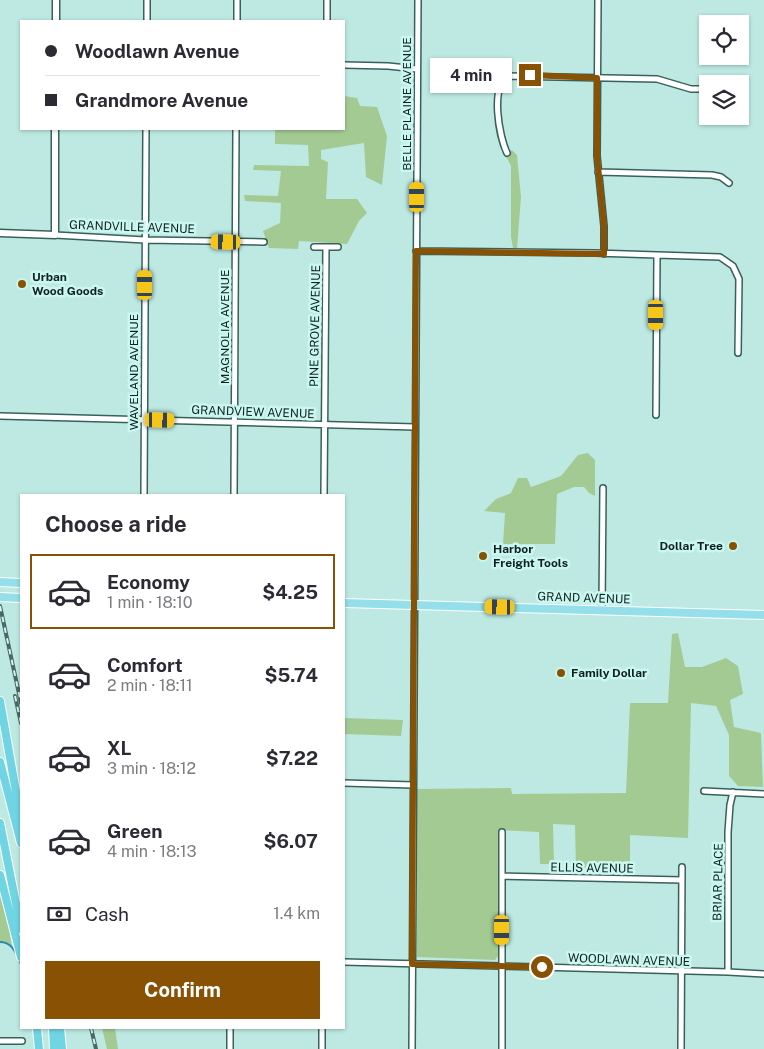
<!DOCTYPE html>
<meta charset="utf-8">
<style>
body{margin:0;font-family:"Public Sans",sans-serif;background:#f2f2f3;color:#2b2b33;height:100vh;display:flex;flex-direction:column;font-size:19px;white-space:nowrap}
*{box-sizing:border-box;margin:0}
p{font-size:16px;color:#7c7c81}
.icon{flex:none;width:28px;height:28px;fill:none;stroke:currentColor;stroke-width:2;stroke-linecap:round;stroke-linejoin:round}
.map{position:relative;flex:1;overflow:hidden}
.panel{position:absolute;left:20px;top:494px;width:325px;height:535px;display:flex;flex-direction:column;background:#fff;border-radius:0px;box-shadow:0 1px 4px #0004}
.panel>*{flex:none}
.top-card{position:absolute;left:20px;top:20px;width:325px;height:110px;border-radius:0px;box-shadow:0 1px 4px #0004;display:grid;align-content:center;height:110px;padding:0 25px;background:#fff}
.controls{position:absolute;left:699px;top:15px;display:grid;gap:10px}
.controls a{display:grid;place-items:center;width:50px;height:50px;border-radius:0px;background:#fff;box-shadow:0 1px 4px #0004;font-size:25px}
.end{position:absolute;width:22px;height:22px;margin:-11px;border:6px solid #895103;background:#fff;box-shadow:0 0 0 2px #fff}
.from{border-radius:50%}
.bubble{position:absolute;height:35px;border-radius:0px;background:#fff;box-shadow:0 1px 4px #0004;font-size:16px;font-weight:700;line-height:35px;text-align:center}
.car{position:absolute;width:15px;height:30px;margin:-15px -8px;border-radius:6px;box-shadow:0 0 4px 1px #0007;background:linear-gradient(#f5c518 24%,#345 0 40%,#f5c518 0 76%,#345 0 86%,#f5c518 0)}
.top-card b{display:flex;align-items:center;gap:18px;height:48px;font-size:19px}
.top-card b+b{border-top:1px solid #e1e1e2}
.top-card i{width:12px;height:12px;background:#2b2b33}
ul{padding:0;list-style:none}
li{display:flex;align-items:center;gap:15px;height:75px;margin:0 10px 8px;padding:0 15px;border:2px solid transparent;border-radius:0px}
li div{flex:1}
li b{display:block;font-size:19px}
li em{font-style:normal;font-weight:700}
li.active{border-color:#895103}
li>.icon{width:45px;height:45px;stroke-width:1.5}
h2{padding:0 25px;font-size:22px;line-height:60px}
.pay{display:flex;align-items:center;gap:12px;height:55px;padding:0 25px;font-size:19px}
.pay p{margin-inline-start:auto}
.cta{display:flex;gap:10px;margin-top:auto;padding:10px 25px}
.cta a{flex:1;height:58px;border-radius:0px;background:#895103;color:#fff;font-size:20px;font-weight:700;line-height:58px;text-align:center}
.map>svg:first-child{display:block}
</style>
<div class="map">
<svg width="764" height="1049" viewBox="0 0 764 1049">
<rect width="100%" height="100%" fill="#bde9e2"/>
<path fill="#a4ca94" d="M344 96 357 98 360 106 377 107 387 136 382 185 366 177 364 143 321 150V159L328 162 326 199H357L367 213 359 221 347 244 299 241 298 249 269 248 263 231 280 223 281 203 245 201 244 195 278 196 281 171 253 170 254 165 309 166 308 145 275 144V129H344Z
M512 150 517 155 521 197 517 248H513L511 237V166L506 156Z
M588 453 595 460V496L589 493 584 487H574L557 494 555 544H503L505 513 484 511 496 499 511 493 518 478H527L531 487 561 476 578 455Z
M678 633 685 667H702L726 658 738 666 743 694 730 700 734 727 761 733 763 787 738 786 729 776V735L716 706 691 703 688 838 630 835V870L576 868 575 825 553 824 554 864H540L539 832 499 830 498 956 495 960 417 957V789L511 788 512 794 626 793 630 703H668L672 634Z
M344 718 403 720 401 736 344 734Z
M0 895 8 921 12 946 4 941 0 942Z
M102 1028H115L118 1049H107Z"/>
<g fill="none" stroke-linecap="round" stroke-linejoin="round">
<path stroke="#2d85a9" stroke-width="2" d="M0 942C13 942 16 954 21 964"/>
<defs>
<path id="minor" d="M598 0 597 156 604 226V254
M147 21V0
M237 21V0
M327 21V0
M344 65 388 66 417 69
M507 153C499 136 490 87 508 76L657 79 691 89H708
M598 172 712 175 721 177 729 183
M55 235 145 240 264 242
M314 247H338
M416 251 595 253 720 257 733 266 739 279 738 353
M656 415 657 255
M0 416 415 427
M144 495 146 129
M234 495 236 129
M324 495 326 247
M602 610 603 488
M344 783 413 785
M704 791 764 794
M502 876 682 880
M344 962 728 972 764 974
M728 972V832L730 805 733 792
M0 1041H22
M230 1049V1028
M322 1049V1028
M412 1049 418 0
M502 1049V832
M681 1049 682 867"/>
<path id="tertiary" d="M56 21V0
M0 233 55 235V129"/>
<path id="primary" d="M0 582 21 583
M0 597 21 598
M344 603 764 615"/>
<path id="trunk" d="M0 701 21 820
M0 762 21 843
M0 823 21 929
M0 875 21 957
M37 1028 39 1049
M53 1028 54 1049
M60 1028 62 1049"/>
</defs>
<use href="#minor" stroke="#38615b" stroke-width="8"/>
<use href="#tertiary" stroke="#38615b" stroke-width="9"/>
<use href="#primary" stroke="#fff" stroke-width="10"/>
<use href="#trunk" stroke="#fff" stroke-width="10"/>
<use href="#minor" stroke="#fff" stroke-width="5"/>
<use href="#tertiary" stroke="#fff" stroke-width="6"/>
<use href="#primary" stroke="#94dfe9" stroke-width="8"/>
<use href="#trunk" stroke="#70d4e2" stroke-width="8"/>
<defs>
<path id="rail" d="M0 606 21 703
M15 696 21 723
M91 1028 96 1049"/>
</defs>
<use href="#rail" stroke="#4d6763" stroke-width="4"/>
<use href="#rail" stroke="#caf7ef" stroke-width="2" stroke-dasharray="5.5" stroke-linecap="butt"/>
</g>
<g fill="none" stroke-linecap="round" stroke-linejoin="round">
<path stroke="#895103" stroke-width="6" d="M530 75 597 78V156L604 226V254L416 251 412 964 542 967"/>
</g>
<g fill="#895103" stroke="#caf7ef" stroke-width="2">
<circle cx="22" cy="284" r="5"/>
<circle cx="733" cy="546" r="5"/>
<circle cx="483" cy="556" r="5"/>
<circle cx="561" cy="673" r="5"/>
</g>
<g text-anchor="middle" stroke-width="5" stroke-linejoin="round" paint-order="stroke">
<g font-size="12" fill="#10211f" stroke="#caf7ef">
<text transform="translate(407 104) rotate(-90)" y="4">BELLE PLAINE AVENUE</text>
<text transform="translate(132 227) rotate(2)" y="4">GRANDVILLE AVENUE</text>
<text transform="translate(315 326) rotate(-89)" y="4">PINE GROVE AVENUE</text>
<text transform="translate(225 327) rotate(-90)" y="4">MAGNOLIA AVENUE</text>
<text transform="translate(134 372) rotate(-90)" y="4">WAVELAND AVENUE</text>
<text transform="translate(253 412) rotate(2)" y="4">GRANDVIEW AVENUE</text>
<text transform="translate(584 598) rotate(2)" y="4">GRAND AVENUE</text>
<text transform="translate(592 868) rotate(1)" y="4">ELLIS AVENUE</text>
<text transform="translate(718 882) rotate(-89)" y="4">BRIAR PLACE</text>
<text transform="translate(629 960) rotate(2)" y="4">WOODLAWN AVENUE</text>
</g>
<g font-size="12" font-weight="bold" fill="#10211f" stroke="#caf7ef" text-anchor="start">
<text x="32" y="281">Urban<tspan x="32" dy="14">Wood Goods</tspan></text>
<text x="723" y="550" text-anchor="end">Dollar Tree</text>
<text x="493" y="553">Harbor<tspan x="493" dy="14">Freight Tools</tspan></text>
<text x="571" y="677">Family Dollar</text>
</g>
</g>
</svg>
<div class="controls">
<a><svg class="icon" aria-label="locate" viewBox="0 0 24 24"><circle cx="12" cy="12" r="6"/><path d="M12 2v4M12 18v4M2 12h4M18 12h4"/></svg></a>
<a><svg class="icon" aria-label="layers" viewBox="0 0 24 24"><path d="M12 4l9 5-9 5-9-5zM3 14l9 5 9-5"/></svg></a>
</div>
<i class="end from" style="left:542px;top:967px"></i>
<i class="end" style="left:530px;top:75px"></i>
<div class="bubble" style="left:430px;top:58px;width:82px">4 min</div>
<i class="car" style="left:417px;top:197px;rotate:0deg"></i>
<i class="car" style="left:226px;top:242px;rotate:271deg"></i>
<i class="car" style="left:145px;top:285px;rotate:0deg"></i>
<i class="car" style="left:656px;top:315px;rotate:180deg"></i>
<i class="car" style="left:160px;top:420px;rotate:91deg"></i>
<i class="car" style="left:500px;top:607px;rotate:271deg"></i>
<i class="car" style="left:502px;top:930px;rotate:180deg"></i>
<div class="top-card">
<b><i class="from"></i>Woodlawn Avenue</b>
<b><i></i>Grandmore Avenue</b>
</div>
<section class="panel">
<h2>Choose a ride</h2>
<ul>
<li class="active"><svg class="icon" aria-label="car" viewBox="0 0 24 24"><path d="M5 17H2v-5l4-1 3-4h7l3 4 3 1v5h-3M9 17h6M6 11h13"/><circle cx="7" cy="17" r="2"/><circle cx="17" cy="17" r="2"/></svg><div><b>Economy</b><p>1 min · 18:10</p></div><em>$4.25</em></li>
<li><svg class="icon" aria-label="car" viewBox="0 0 24 24"><path d="M5 17H2v-5l4-1 3-4h7l3 4 3 1v5h-3M9 17h6M6 11h13"/><circle cx="7" cy="17" r="2"/><circle cx="17" cy="17" r="2"/></svg><div><b>Comfort</b><p>2 min · 18:11</p></div><em>$5.74</em></li>
<li><svg class="icon" aria-label="car" viewBox="0 0 24 24"><path d="M5 17H2v-5l4-1 3-4h7l3 4 3 1v5h-3M9 17h6M6 11h13"/><circle cx="7" cy="17" r="2"/><circle cx="17" cy="17" r="2"/></svg><div><b>XL</b><p>3 min · 18:12</p></div><em>$7.22</em></li>
<li><svg class="icon" aria-label="car" viewBox="0 0 24 24"><path d="M5 17H2v-5l4-1 3-4h7l3 4 3 1v5h-3M9 17h6M6 11h13"/><circle cx="7" cy="17" r="2"/><circle cx="17" cy="17" r="2"/></svg><div><b>Green</b><p>4 min · 18:13</p></div><em>$6.07</em></li>
</ul>
<div class="pay"><svg class="icon" aria-label="cash" viewBox="0 0 24 24"><path d="M3 7h18v10H3z"/><circle cx="12" cy="12" r="2"/></svg>Cash<p>1.4 km</p></div>
<div class="cta"><a>Confirm</a></div>
</section>
</div>
